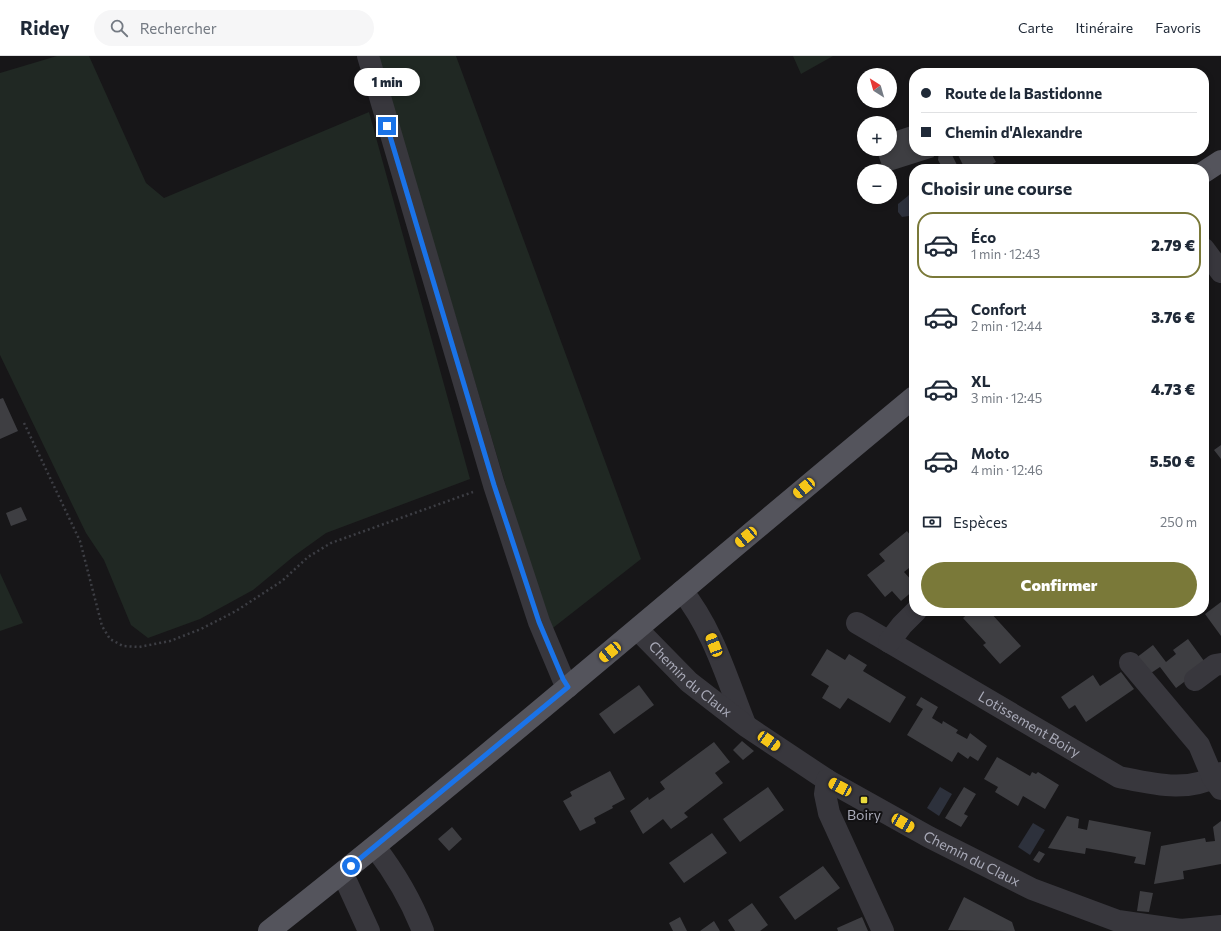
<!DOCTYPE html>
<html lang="fr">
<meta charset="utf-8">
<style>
body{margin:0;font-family:Commissioner,sans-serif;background:#f6f6f7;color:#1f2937;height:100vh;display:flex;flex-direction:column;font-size:15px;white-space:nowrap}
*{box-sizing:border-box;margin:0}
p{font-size:13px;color:#747a83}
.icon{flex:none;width:22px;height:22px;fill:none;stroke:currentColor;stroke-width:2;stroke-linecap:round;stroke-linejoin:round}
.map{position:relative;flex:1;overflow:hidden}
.side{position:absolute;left:909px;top:108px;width:300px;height:452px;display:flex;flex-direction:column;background:#fff;border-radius:16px;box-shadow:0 2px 6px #0003}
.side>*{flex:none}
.banner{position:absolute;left:909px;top:12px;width:300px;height:88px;border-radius:16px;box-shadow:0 2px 6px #0003;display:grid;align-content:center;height:88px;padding:0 12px;background:#fff}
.needle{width:26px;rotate:323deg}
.fabs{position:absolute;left:857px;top:12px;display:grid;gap:8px}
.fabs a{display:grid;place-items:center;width:40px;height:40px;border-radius:50%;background:#fff;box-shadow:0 2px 6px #0003;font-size:20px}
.end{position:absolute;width:18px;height:18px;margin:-9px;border:5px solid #1a73e8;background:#fff;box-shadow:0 0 0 2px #fff}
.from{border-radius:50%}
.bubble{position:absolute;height:28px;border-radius:14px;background:#fff;box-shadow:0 2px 6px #0003;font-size:13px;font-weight:800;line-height:28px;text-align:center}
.car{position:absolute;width:12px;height:24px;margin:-12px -6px;border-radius:5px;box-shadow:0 0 3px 1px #0007;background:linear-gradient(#f5c518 24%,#345 0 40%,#f5c518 0 76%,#345 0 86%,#f5c518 0)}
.banner b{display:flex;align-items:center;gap:14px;height:38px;font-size:15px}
.banner b+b{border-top:1px solid #e0e1e3}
.banner i{width:10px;height:10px;background:#1f2937}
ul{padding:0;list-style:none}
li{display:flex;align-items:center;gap:12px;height:66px;margin:0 8px 6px;padding:0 4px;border:2px solid transparent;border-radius:16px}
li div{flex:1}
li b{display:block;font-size:15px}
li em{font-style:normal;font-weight:800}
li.on{border-color:#7a7939}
li>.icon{width:36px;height:36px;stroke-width:1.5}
h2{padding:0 12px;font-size:18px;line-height:48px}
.pay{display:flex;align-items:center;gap:10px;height:44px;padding:0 12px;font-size:15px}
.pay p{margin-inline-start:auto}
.button{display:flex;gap:8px;margin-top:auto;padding:8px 12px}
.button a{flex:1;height:46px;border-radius:24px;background:#7a7939;color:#fff;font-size:16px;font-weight:800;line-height:46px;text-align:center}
header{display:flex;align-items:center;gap:24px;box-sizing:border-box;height:56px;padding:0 20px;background:#fff;border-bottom:1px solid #e0e1e3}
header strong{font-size:19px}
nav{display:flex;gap:22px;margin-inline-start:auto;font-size:14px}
.search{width:280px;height:36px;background:#f6f6f7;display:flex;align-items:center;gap:10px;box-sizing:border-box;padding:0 14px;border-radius:22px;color:#747a83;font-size:15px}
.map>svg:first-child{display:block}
</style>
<header>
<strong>Ridey</strong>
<div class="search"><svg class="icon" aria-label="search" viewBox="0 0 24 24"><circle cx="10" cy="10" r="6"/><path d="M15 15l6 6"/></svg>Rechercher</div>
<nav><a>Carte</a><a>Itinéraire</a><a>Favoris</a></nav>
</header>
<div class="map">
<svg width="1221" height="875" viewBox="0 0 1221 875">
<rect width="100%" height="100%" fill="#171618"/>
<path fill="#202823" d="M57 0H89L146 127 164 142 369 56 470 423 326 477 294 500 253 534 200 563 148 582 131 569 104 504 86 477 0 299V17Z
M378 0H456L641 503 549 575Z
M793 0H833L801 18Z
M0 517 23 567 0 575Z"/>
<path fill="#2d313c" d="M914 131V154L909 160 902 161 898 156V148L908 140Z
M940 731 952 738 939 760 927 752Z
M1033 767 1045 774 1030 799 1018 791Z"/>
<path fill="#3e3e42" d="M914 69V95H932L934 101 890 115H884L876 93H890V77Z
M939 95H950L959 113H943L938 104Z
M961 95H990L996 106 984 113H965L957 97Z
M3 342 18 375 0 383V343Z
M1221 389V403L1214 394Z
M21 451 27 464 11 470 6 457Z
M907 475 914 484V508L904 516 914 527V534L901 545 892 535 885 541 867 519 885 505 879 498Z
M1221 546V580L1205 558Z
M971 555H989L1021 590 1000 608 983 589 986 587 963 562Z
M1188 583 1207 609 1176 632 1160 611 1148 619 1136 602 1153 589 1166 606 1176 598 1173 594Z
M827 593 845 604 849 598 867 609 863 615 906 641 890 667 848 642 840 653 822 642 829 630 811 619Z
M1121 616 1134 633 1086 666 1075 649 1069 653 1061 641 1093 619 1100 630Z
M639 629 654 649 614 678 599 658Z
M921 641 938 651 932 662 942 668 943 665 958 674 956 677 967 683 970 677 987 690 978 705 970 700 968 703 958 696 952 706 907 679 923 653 916 649Z
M742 685 754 695 743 704 733 694Z
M714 686 730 706 715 717 723 727 684 757 688 761 671 773 663 763 643 778 630 755 648 741 649 744 665 733 660 726Z
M997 701 1030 720 1032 716 1036 718 1038 716 1059 729 1045 753 1023 740 1018 750 995 736 998 731 984 723Z
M610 715 625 743 612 750 613 752 594 762 596 767 580 775 563 745 572 740 570 736Z
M768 731 784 754 740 786 723 763Z
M964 731 976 738 964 758 968 760 961 771 945 762Z
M1067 760 1079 763 1078 772 1087 774 1089 764 1151 776 1145 809 1134 807 1136 801 1110 796 1086 792 1085 798 1048 792Z
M1221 765V808L1183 815 1184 823 1154 828 1161 790 1205 782 1206 786 1215 785 1213 771Z
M452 771 462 783 449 795 438 783Z
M712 777 727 797 684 827 669 807Z
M1039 795 1045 798 1039 807 1033 804Z
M823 810 840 832 795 864 779 841Z
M1140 835 1153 837 1149 856 1137 855Z
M964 841 1012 866 1015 875 948 874Z
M752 847 768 869 760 875H735L728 864Z
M680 861 687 875H673L669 867Z
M862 861 868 875H838L837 872Z
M714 865 720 875H700Z"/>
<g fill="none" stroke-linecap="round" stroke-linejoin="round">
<path stroke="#3d3e44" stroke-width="2.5" stroke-dasharray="2 3" stroke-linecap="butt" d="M24 367 80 485 102 570 110 583 123 590 139 591 170 585 201 573 236 555 282 525 308 501 331 487 473 436"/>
<g stroke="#38373d" stroke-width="22">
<path d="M368 0 494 429 539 566 563 623 568 631"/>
<path d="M1204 193 1221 216"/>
<path d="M682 535C713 573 727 623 745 668"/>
<path id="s1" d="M857 567 1119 721C1153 728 1190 738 1221 717"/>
<path id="s2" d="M638 574 689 626 746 670 827 724 929 781 1032 833 1118 865 1181 874 1221 870"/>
<path d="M889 586 902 569 916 555"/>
<path d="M1130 607 1199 689 1213 722 1221 733"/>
<path d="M1195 624 1215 609 1221 608"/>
<path d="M827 724 825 738 829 757 883 875"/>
<path d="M375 791C395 817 411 844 423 875"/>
<path d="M340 819 347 827 369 875"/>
</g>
<path stroke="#54545c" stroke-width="22" d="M1204 116 1221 105
M269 875C488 702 699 519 914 341"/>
</g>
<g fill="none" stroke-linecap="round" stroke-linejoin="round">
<path stroke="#1a73e8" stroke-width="5" d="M351 810 568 631 563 623 539 566 494 429 387 70"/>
</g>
<rect fill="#eadb3c" stroke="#121113" stroke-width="1.5" x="860" y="740" width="8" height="8" rx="2"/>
<g text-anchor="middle" stroke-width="4" stroke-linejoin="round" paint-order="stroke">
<g font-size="14" fill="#a9aab8" stroke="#121113">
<text dy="5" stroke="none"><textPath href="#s2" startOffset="72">Chemin du Claux</textPath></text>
<text dy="5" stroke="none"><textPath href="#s1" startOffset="200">Lotissement Boiry</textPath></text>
<text dy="5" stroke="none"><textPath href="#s2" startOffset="407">Chemin du Claux</textPath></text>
</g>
<g font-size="14" fill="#a9aab8" stroke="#121113">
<text x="864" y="764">Boiry</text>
</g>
</g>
</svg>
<div class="fabs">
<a><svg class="needle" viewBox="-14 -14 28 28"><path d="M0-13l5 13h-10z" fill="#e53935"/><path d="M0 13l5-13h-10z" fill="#747a83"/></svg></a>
<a>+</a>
<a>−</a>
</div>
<i class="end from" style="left:351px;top:810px"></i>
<i class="end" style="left:387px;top:70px"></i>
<div class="bubble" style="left:354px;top:12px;width:66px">1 min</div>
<i class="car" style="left:804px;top:432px;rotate:230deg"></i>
<i class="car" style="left:746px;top:481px;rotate:230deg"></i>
<i class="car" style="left:714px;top:589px;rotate:339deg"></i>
<i class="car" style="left:610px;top:596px;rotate:231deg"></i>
<i class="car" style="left:769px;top:685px;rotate:124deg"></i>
<i class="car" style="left:840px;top:731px;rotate:298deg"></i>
<i class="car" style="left:903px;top:767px;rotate:120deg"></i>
<div class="banner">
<b><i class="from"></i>Route de la Bastidonne</b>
<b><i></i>Chemin d'Alexandre</b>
</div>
<section class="side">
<h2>Choisir une course</h2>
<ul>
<li class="on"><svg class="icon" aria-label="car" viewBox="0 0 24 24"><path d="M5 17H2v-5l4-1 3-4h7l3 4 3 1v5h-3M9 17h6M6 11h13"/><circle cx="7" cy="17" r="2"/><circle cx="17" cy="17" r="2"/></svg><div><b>Éco</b><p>1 min · 12:43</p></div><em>2.79 €</em></li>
<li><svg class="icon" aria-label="car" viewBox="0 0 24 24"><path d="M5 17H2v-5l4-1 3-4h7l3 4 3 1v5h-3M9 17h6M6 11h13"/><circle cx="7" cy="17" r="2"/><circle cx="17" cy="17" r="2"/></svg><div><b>Confort</b><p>2 min · 12:44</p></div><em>3.76 €</em></li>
<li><svg class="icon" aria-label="car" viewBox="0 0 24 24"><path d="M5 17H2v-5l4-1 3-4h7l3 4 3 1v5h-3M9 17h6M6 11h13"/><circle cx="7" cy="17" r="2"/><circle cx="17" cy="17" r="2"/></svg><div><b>XL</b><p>3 min · 12:45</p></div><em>4.73 €</em></li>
<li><svg class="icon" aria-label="car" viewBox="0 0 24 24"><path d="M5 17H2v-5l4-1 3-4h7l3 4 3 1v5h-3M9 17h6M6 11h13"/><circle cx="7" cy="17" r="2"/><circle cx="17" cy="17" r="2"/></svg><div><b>Moto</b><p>4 min · 12:46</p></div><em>5.50 €</em></li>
</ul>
<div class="pay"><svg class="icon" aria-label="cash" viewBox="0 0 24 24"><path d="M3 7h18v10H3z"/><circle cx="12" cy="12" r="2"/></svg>Espèces<p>250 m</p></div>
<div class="button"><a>Confirmer</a></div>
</section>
</div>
